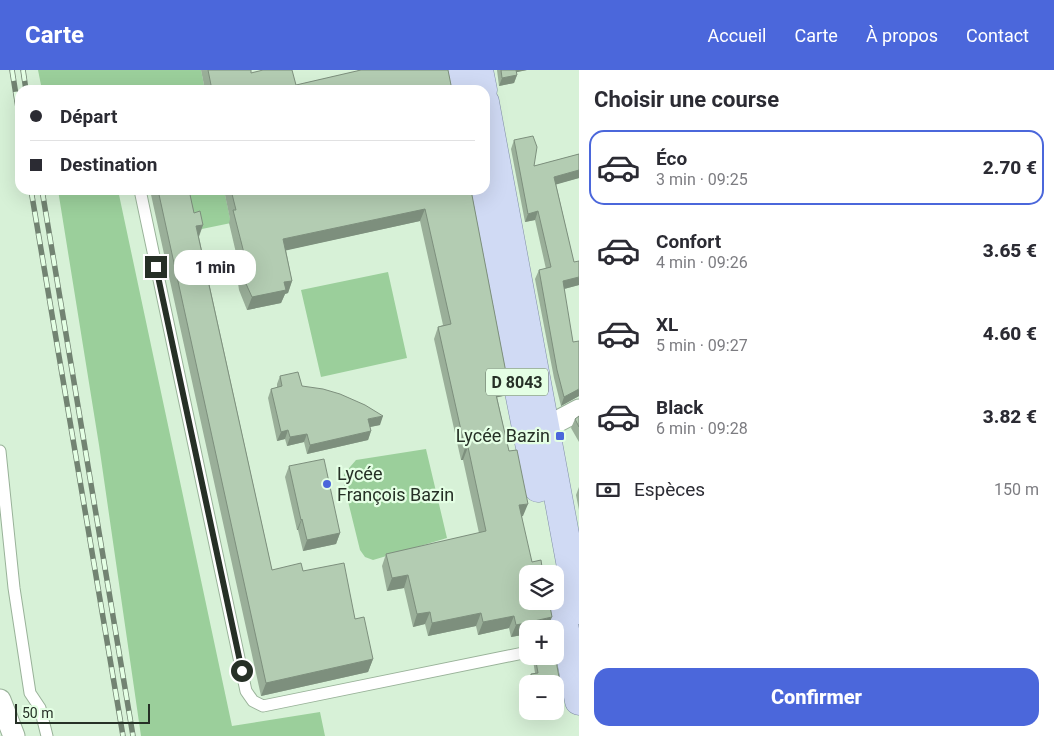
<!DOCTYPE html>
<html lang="fr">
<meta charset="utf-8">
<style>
body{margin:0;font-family:Roboto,sans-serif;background:#f7f7f7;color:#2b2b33;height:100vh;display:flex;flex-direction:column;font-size:19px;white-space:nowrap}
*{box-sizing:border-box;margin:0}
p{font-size:16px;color:#7c7c81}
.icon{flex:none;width:28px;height:28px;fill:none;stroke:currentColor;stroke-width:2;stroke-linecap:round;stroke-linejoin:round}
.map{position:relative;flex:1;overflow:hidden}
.sheet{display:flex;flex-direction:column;background:#fff;width:475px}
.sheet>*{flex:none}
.top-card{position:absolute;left:15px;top:15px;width:475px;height:110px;border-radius:15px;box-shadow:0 5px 20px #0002;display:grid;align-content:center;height:110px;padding:0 15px;background:#fff}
.controls{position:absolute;left:519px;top:495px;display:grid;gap:10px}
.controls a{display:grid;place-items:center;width:45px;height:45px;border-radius:10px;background:#fff;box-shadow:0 5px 20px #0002;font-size:25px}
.scale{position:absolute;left:15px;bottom:12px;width:135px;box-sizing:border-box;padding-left:5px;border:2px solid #263026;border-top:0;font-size:14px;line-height:18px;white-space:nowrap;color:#263026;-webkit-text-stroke:4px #e4ffe4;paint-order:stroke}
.end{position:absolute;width:22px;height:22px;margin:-11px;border:6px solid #263026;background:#fff;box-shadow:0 0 0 2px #fff}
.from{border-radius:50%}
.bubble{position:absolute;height:35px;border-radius:15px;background:#fff;box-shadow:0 5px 20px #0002;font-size:16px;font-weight:800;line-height:35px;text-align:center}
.top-card b{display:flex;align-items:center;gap:18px;height:48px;font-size:19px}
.top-card b+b{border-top:1px solid #e1e1e2}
.top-card i{width:12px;height:12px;background:#2b2b33}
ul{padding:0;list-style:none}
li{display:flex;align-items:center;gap:15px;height:75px;margin:0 10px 8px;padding:0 5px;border:2px solid transparent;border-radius:15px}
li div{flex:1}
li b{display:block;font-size:19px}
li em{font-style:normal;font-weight:800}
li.on{border-color:#4b67db}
li>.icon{width:45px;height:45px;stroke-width:1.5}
h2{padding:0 15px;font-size:22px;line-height:60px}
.pay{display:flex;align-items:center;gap:12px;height:55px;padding:0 15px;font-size:19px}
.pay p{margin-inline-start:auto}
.cta{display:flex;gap:10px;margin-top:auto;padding:10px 15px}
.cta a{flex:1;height:58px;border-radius:15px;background:#4b67db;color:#fff;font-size:20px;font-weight:800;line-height:58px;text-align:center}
header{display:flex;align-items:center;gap:30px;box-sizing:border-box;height:70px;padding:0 25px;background:#4b67db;color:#fff}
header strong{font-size:24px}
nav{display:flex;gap:28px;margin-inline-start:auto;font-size:18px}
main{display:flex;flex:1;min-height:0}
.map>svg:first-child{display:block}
</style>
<header>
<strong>Carte</strong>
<nav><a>Accueil</a><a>Carte</a><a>À propos</a><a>Contact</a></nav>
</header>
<main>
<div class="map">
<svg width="579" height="666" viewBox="0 0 579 666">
<rect width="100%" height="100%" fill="#d7f1d7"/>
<path fill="#9bcf9b" d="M38 0H201L205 20H42Z
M58 120H118L232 656 320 642 325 666H141L99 375Z
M181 120H224L231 153 197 160Z
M388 202 407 288 321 307 301 220Z
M426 379 447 468 373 490 365 487 360 480 344 415V404L356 390Z"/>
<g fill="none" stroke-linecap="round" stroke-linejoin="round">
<defs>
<path id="service" d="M140 120 246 621 253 631 263 636 528 582
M0 381 14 518 30 623 40 638 47 666"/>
<path id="minor" d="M531 361 545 358 579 340
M0 630 14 666"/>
<path id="primary" d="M456 0 460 20
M479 0 483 20
M485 32 579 540
M479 120 538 418
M556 514 579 631"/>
</defs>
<use href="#service" stroke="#99b299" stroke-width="13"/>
<use href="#minor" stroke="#99b299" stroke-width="23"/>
<use href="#primary" stroke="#808ea7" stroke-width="29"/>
<use href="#service" stroke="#fff" stroke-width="11"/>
<use href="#minor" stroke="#fff" stroke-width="21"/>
<use href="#primary" stroke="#d0daf4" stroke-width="28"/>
<defs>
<path id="rail" d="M12 0 20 50
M23 0 26 20
M31 120 123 666
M42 120 133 666"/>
</defs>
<use href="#rail" stroke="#728372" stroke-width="5.5"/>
<use href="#rail" stroke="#e4ffe4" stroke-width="4" stroke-dasharray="11" stroke-linecap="butt"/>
</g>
<path fill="#9aaf99" d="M201 0H251V3L296 15 358 1 357 0H448L452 20H205Z
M497 0H527L516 2 517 5 514 13 499 16Z
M514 70 534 96 579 84V108L556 114 579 215 564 219 579 326 561 336 554 308 535 209 539 200 546 199 535 150 525 152 511 79Z
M150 120H189L194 143 203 155 199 167 272 500 303 501 355 549 373 589 368 602 261 626Z
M224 120H471L508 313 503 326 497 327 523 446H522L528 564 511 567 509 558 478 565 476 556 428 566 425 554 413 557 404 518 387 521 382 496 386 484 479 463 463 390H461L434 269 438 257 443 255 420 151 286 180 292 211 288 223 285 224 281 233 247 240 239 220 238 213 240 200 229 153 230 149Z
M280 306 302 316 380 355 370 357 371 361 368 370 307 384 304 372 287 376 285 369 277 371 268 328 271 319 277 318V314Z
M579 346V372L571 358 575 349Z
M289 396 340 463 336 474 303 481 298 460H297L285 407Z
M579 417V440L576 425Z
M534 586H555L557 613 529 614V610L531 604 535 603 533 590Z"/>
<path fill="#7d8f7d" d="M514 0H527L513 3Z
M517 5 514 13 499 16 502 8Z
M579 100V108L551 116 554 107Z
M425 139 420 151 279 182 283 169Z
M538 141 535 150 525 152 528 144Z
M203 155 198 168 196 156Z
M579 207V215L560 220 563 211Z
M292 211 288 223 285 224 281 233 247 240 252 227 284 212Z
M508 313 503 326 490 329 494 316Z
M579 319V326L561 336 564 327Z
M383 346 380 355 365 358 368 349Z
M288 360 285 369 277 371 281 362Z
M371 361 368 370 307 384 310 375Z
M307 364 304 372 287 376 290 367Z
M468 377 463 390H461L465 378Z
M528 434 523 446 515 448 519 435Z
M302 449 298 460H297L301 450Z
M340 463 336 474 303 481 307 470Z
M408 505 404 518 387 521 392 508Z
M430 542 425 554 413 557 417 544Z
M481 543 476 556 428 566 432 553Z
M514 546 509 558 478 565 483 552Z
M552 547 547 559H528V564L511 567 516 555Z
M373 589 368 602 261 626 266 613Z
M559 607 557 613 547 614 549 609Z"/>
<path fill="#b3ccb2" stroke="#7d8f7d" d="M208 0H251V3L263 0H292L296 15 361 0H448L452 20H212Z
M501 0H516L517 5 502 8Z
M533 66 537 77 534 96 579 84V100L554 107 574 192 579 191V207L563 211 573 272 579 271V319L564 327 557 300 539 200 551 197 538 141 528 144 514 70Z
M158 120H189L194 143 200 141 203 155 196 156 272 500 301 493 303 501 344 493 355 549 364 547 373 589 266 613Z
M231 120H471L508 313 494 316 509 381 517 380 528 434 519 435 532 492 541 490 543 504H528V531H549L552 547 516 555 514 546 483 552 481 543 432 553 430 542 417 544 408 505 392 508 386 484 486 461 468 377 465 378 438 257 451 254 425 139 283 169 292 211 284 212 286 220 252 227 243 207 242 201 245 187 233 140H236Z
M298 302 302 316 323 319 340 324 365 335 383 346 368 349 371 361 310 375 307 364 290 367 288 360 281 362 271 319 282 316 280 306Z
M579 346V357L575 349Z
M324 389 340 463 307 470 302 449 301 450 289 396Z
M555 585 559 607 549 609 550 614H532L531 604 538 603 535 586H555Z"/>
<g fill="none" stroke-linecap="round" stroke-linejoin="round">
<path stroke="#263026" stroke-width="6" d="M156 197 242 601"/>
</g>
<g fill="#4b67db" stroke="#e4ffe4" stroke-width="2">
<rect x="555" y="361" width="10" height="10" rx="2.5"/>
<circle cx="327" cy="414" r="5"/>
</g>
<g text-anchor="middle" stroke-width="4.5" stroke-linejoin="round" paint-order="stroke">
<rect fill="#e4ffe4" stroke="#5f6e5f" stroke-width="1" x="486" y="298.5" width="62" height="27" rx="4"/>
<g font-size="16" font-weight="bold" fill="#263026">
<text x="517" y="318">D 8043</text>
</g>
<g font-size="18" fill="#263026" stroke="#e4ffe4" text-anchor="end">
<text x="550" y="372">Lycée Bazin</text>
<text x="337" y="410" text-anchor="start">Lycée<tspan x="337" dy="21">François Bazin</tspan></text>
</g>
</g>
</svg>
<div class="controls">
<a><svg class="icon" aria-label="layers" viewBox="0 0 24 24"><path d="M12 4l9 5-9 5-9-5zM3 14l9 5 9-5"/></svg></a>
<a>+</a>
<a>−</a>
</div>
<div class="scale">50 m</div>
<i class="end from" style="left:242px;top:601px"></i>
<i class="end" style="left:156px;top:197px"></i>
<div class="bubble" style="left:174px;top:180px;width:82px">1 min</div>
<div class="top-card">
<b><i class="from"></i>Départ</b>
<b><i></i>Destination</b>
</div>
</div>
<section class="sheet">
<h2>Choisir une course</h2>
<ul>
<li class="on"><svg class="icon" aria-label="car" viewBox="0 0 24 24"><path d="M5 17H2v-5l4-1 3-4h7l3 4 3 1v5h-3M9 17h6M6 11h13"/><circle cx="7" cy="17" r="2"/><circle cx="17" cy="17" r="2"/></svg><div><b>Éco</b><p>3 min · 09:25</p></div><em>2.70 €</em></li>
<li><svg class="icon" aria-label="car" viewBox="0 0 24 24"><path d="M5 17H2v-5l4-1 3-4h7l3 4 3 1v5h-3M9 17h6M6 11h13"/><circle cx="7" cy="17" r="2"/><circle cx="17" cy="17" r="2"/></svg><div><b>Confort</b><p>4 min · 09:26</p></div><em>3.65 €</em></li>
<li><svg class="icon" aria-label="car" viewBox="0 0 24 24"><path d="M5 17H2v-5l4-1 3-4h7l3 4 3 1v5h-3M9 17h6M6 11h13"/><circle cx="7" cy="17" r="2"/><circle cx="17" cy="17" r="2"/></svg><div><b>XL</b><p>5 min · 09:27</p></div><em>4.60 €</em></li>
<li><svg class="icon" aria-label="car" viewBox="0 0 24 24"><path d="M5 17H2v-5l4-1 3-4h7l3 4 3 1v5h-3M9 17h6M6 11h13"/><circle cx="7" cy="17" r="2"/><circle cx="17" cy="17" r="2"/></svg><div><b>Black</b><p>6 min · 09:28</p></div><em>3.82 €</em></li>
</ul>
<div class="pay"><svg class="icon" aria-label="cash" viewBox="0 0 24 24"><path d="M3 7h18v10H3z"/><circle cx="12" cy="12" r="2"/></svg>Espèces<p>150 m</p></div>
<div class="cta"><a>Confirmer</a></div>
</section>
</main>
